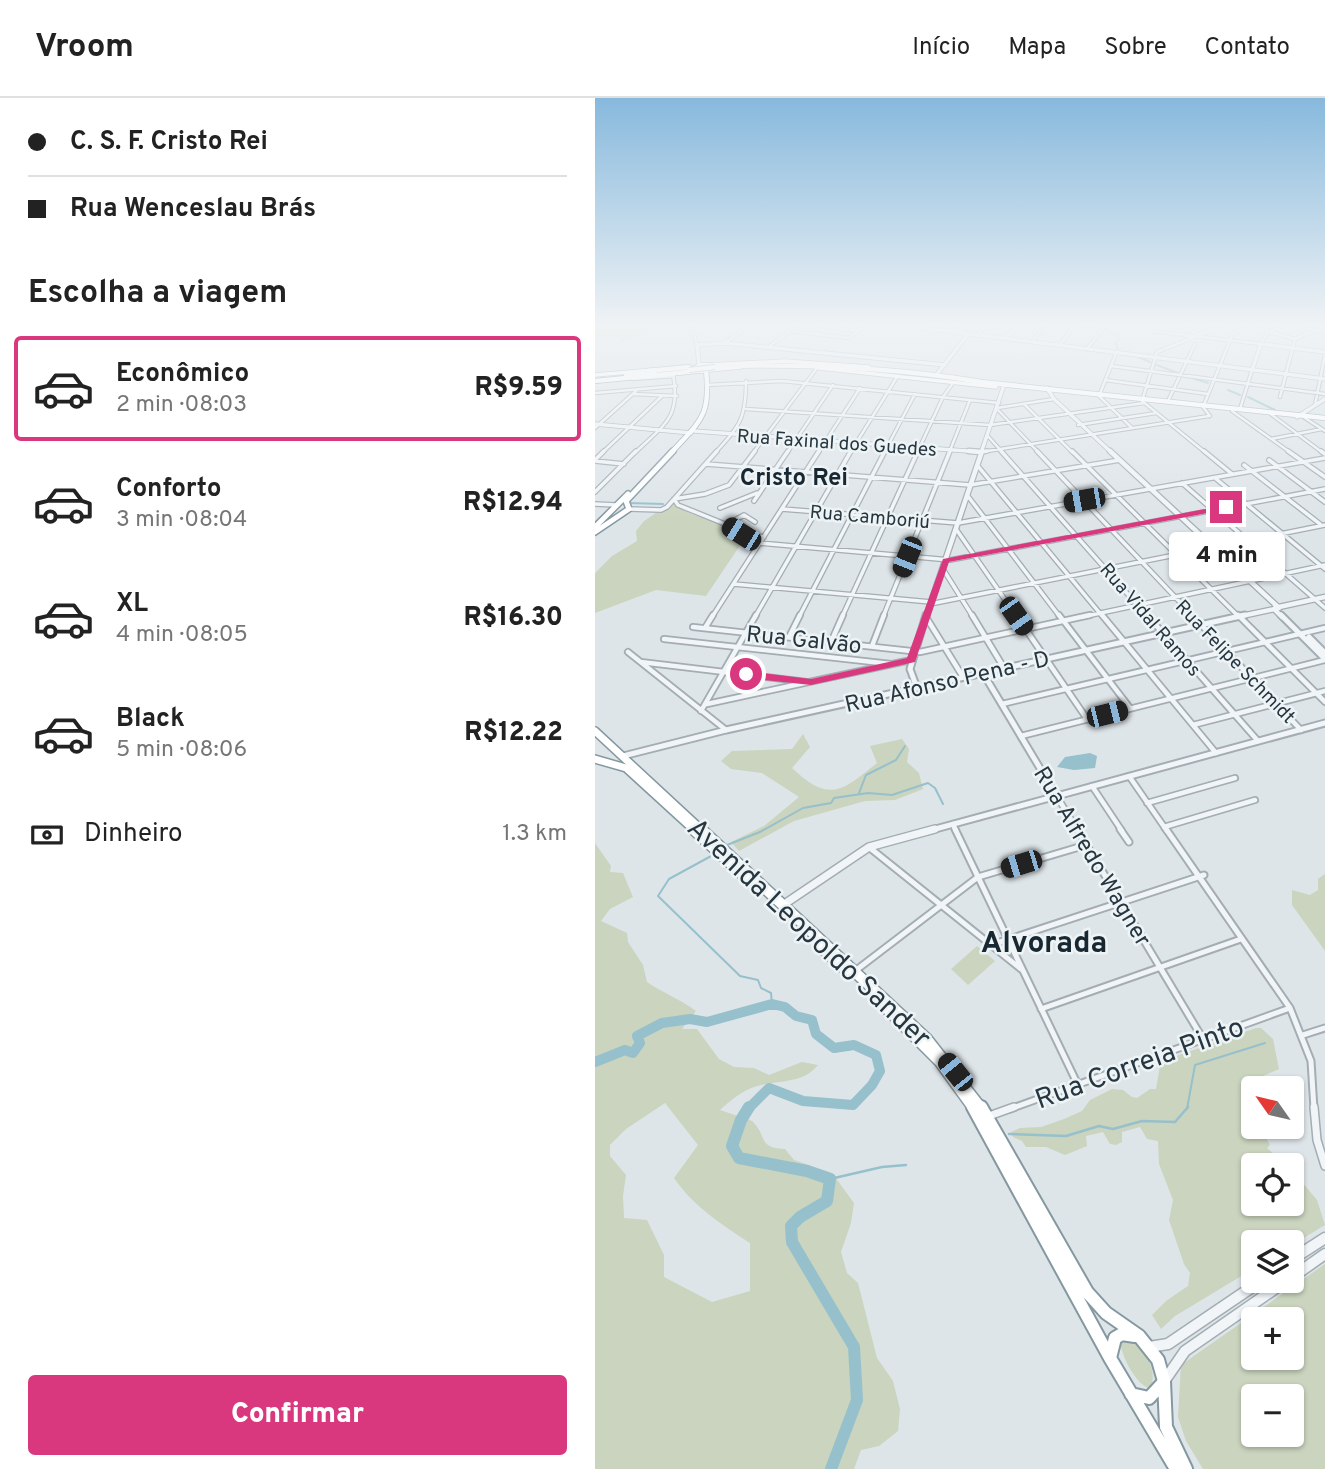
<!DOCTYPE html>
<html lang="pt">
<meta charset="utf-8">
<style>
body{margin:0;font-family:Overpass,sans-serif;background:#f2f2f2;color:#222;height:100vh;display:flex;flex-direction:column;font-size:26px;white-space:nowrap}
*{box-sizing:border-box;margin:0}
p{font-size:23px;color:#767676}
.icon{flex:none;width:38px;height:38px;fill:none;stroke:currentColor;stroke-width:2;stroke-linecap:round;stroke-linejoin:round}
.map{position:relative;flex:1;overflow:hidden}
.details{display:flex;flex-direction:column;background:#fff;width:595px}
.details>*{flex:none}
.hud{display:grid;align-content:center;height:154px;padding:0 28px;background:#fff}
.needle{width:46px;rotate:304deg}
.controls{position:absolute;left:646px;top:978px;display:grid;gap:14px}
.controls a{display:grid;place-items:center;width:63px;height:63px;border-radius:7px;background:#fff;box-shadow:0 2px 5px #0004;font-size:35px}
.end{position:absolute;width:32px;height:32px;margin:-16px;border:9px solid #d9387e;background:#fff;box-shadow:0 0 0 4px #fff}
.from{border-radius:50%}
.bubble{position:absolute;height:49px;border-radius:7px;background:#fff;box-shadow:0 2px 5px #0004;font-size:23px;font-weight:800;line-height:49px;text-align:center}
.car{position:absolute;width:21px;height:42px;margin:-21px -10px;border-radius:9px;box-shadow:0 0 5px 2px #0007;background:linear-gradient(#222 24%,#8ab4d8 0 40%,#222 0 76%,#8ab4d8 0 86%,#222 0)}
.hud b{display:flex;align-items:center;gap:24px;height:66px;font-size:26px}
.hud b+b{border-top:2px solid #e0e0e0}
.hud i{width:18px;height:18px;background:#222}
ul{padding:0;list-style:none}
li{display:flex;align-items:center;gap:21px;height:105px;margin:0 14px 10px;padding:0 14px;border:4px solid transparent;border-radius:7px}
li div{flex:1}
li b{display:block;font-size:26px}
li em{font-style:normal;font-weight:800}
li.current{border-color:#d9387e}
li>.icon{width:63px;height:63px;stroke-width:1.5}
h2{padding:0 28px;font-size:32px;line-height:84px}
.pay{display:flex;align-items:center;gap:18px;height:77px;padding:0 28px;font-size:26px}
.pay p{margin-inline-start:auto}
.action{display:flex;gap:14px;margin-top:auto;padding:14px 28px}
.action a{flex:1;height:80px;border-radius:7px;background:#d9387e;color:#fff;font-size:28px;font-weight:800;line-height:80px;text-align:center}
header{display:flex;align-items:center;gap:42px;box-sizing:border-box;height:98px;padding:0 35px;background:#fff;border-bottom:2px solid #e0e0e0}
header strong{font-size:33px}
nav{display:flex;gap:38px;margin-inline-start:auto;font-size:24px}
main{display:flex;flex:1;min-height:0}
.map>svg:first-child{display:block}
</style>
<header>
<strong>Vroom</strong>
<nav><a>Início</a><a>Mapa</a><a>Sobre</a><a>Contato</a></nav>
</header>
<main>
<section class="details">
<div class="hud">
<b><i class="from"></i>C. S. F. Cristo Rei</b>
<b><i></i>Rua Wenceslau Brás</b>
</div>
<h2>Escolha a viagem</h2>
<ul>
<li class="current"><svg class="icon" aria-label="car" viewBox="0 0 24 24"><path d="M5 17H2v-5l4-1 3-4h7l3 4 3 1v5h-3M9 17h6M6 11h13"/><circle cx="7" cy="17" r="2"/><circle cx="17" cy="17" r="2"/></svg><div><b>Econômico</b><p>2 min · 08:03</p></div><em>R$9.59</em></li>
<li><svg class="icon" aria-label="car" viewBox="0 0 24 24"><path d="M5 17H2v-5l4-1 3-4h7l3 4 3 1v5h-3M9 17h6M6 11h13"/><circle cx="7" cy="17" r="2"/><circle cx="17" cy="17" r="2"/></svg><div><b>Conforto</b><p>3 min · 08:04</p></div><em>R$12.94</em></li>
<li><svg class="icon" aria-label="car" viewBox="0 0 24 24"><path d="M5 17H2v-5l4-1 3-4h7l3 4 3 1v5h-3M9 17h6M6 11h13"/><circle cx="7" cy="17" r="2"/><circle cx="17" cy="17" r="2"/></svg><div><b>XL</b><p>4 min · 08:05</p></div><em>R$16.30</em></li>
<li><svg class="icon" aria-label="car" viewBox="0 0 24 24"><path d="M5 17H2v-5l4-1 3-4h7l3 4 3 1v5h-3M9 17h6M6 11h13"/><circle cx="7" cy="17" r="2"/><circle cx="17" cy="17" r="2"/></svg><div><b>Black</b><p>5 min · 08:06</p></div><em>R$12.22</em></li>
</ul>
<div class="pay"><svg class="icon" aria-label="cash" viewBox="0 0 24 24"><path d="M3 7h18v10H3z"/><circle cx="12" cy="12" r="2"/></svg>Dinheiro<p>1.3 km</p></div>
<div class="action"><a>Confirmar</a></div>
</section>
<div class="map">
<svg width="730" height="1371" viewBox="0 0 730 1371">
<rect width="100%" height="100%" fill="#dee5e9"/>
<path fill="#cad4be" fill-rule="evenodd" d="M0 228 12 231 60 228 50 230 53 235 28 244 23 243 27 240H0Z
M77 404C95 422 127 420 146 440V446L111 498 61 492 0 515V475L17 458 42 443 41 433 49 423Z
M208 636 215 649 197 670C234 705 246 694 282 665L275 648 307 641 314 651 312 664 324 675 328 691 300 702 270 703 199 723 144 753 136 744 169 728 204 699 167 675 136 671 126 663 137 653 197 651Z
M0 745 16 768 15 774 28 775 38 799 15 811 6 823 32 835 33 844 48 867 52 884C68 895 85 901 101 913L87 931H102L124 961 139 969 159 970 174 977 207 964 223 967C208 986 184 982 162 988 148 992 136 1002 125 1012L157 1023C173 1038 162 1050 190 1051L199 1062 237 1075 259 1105 256 1125 246 1154 252 1175 263 1185 282 1260 298 1283 305 1311 303 1333 284 1348 266 1352 259 1371H0ZM70 1005 103 1047 79 1080C99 1109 126 1126 155 1145V1193L117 1204 69 1179V1157L52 1122 29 1120 28 1098 31 1077 15 1058V1047L31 1031Z
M730 776V853L697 807V792L715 797 723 792V781Z
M382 848 400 863 373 887 356 871Z
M661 930H666L678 941 684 971 668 978 672 982 671 990H658V1029H665L675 1047 672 1050 691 1067 658 1068V1106H696L697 1072 722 1102 730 1127 697 1147 696 1144H658V1171L580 1218 566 1231 557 1217 571 1203 593 1188 595 1175 589 1166 574 1122 578 1102 564 1066 563 1043 552 1041 545 1029 527 1034V1044L521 1047 515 1046 508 1034 491 1038 492 1048 470 1057 451 1049H431L427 1043 418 1039 416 1034 425 1030 446 1029 469 1021 487 1013 495 1002 517 991 528 992 537 999 542 1000 555 991H561L565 968 570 962Z
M730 1166V1371H608L591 1343 583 1319 586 1267ZM658 1222H696V1260H658ZM658 1298H696V1337H658Z
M535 1242C550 1249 564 1275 555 1290 542 1289 524 1255 526 1243Z"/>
<path fill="#96c0cc" d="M495 655 502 658 500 670 479 672 462 669 470 659Z"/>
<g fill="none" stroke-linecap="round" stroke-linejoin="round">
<path stroke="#96c0cc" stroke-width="2" d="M487 228 503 232
M513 234 522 237 524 241 520 245 523 250
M543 259 555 264
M559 266 583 275
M597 280 613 285
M633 292 645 297
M653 299 680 312
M34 405 68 406
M264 695 271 677 301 662 310 648
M132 747 165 734 208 710 236 705 239 700 273 695 297 697 333 685 340 690 348 706
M118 757 74 781 63 798 145 878 163 882 166 890 176 895 177 906
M592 1011 600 967 670 945"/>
<path stroke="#96c0cc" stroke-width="2.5" d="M414 1036 471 1038 504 1028 518 1031 547 1023 580 1024 593 1009
M235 1081 287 1069 311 1067"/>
<path stroke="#96c0cc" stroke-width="10" d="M0 964 30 952 38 955 45 945 42 938 67 925 95 921 112 924 177 906 190 909 201 918 217 922 221 936 239 950 259 947 281 957 285 973 277 987 258 1007 208 1003 174 990 153 1011"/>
<path stroke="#96c0cc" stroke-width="12" d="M154 1009 146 1022 137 1048 144 1060 212 1073 235 1081 232 1103 205 1119 196 1128 197 1144 259 1249 262 1302 236 1371"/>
<defs>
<path id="minor-far4" d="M97 228 102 247
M225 228 262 233
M607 228 617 231
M653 228 700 241
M703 228 730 235
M591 231 603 236
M195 233 254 240 270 228
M357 233 363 228
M556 233 666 246 672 235 687 228
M384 235 392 228
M437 244 450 228
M130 245 153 228
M466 245 479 229
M173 249 202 228
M492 251 510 228
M522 253 504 298 537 330
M516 268 730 296
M38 281 79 278
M510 282 613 296
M112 287 187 283 404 305
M0 295 81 288
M38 296 82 298
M685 299 700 241 728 228
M573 303 600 246
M429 306 478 355
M720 307 730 257
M402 310 459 301
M151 311 395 327 549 305
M402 311 444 355
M645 311 657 272
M637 313 696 355
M673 314 728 355
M615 318 608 309 636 240 638 236 656 228
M710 320 730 333
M483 327 561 315
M0 330 41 293
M392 337 408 355
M676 341 727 331
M386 354 614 318
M7 355 67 298
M40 355C69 326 86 321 78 276
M120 355C145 328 151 320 151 283
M158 355 222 270
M192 355 238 287
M223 355 265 290
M255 355 302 279
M289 355 320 296
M322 355 348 299 358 285
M354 355 375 302
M611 355 547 303 562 254 627 228"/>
<path id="minor-far3" d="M406 353 553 519
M442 353 599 519
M477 353 644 519
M609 353 637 376
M693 353 730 379
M726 353 730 356
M386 354 392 353
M0 362 9 353
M674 362 730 404
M0 363 29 366
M111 366 375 387 525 362
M382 367 508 519
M649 367 725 426
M620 380 730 471
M587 385 730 510
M0 394 41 353
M372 397 465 519
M79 401 83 407 130 426 153 444 355 462 730 391
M79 401 110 396 134 387 160 353
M159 403 193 353
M0 406 21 407
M125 410 162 395
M34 411 66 412 72 409 122 353
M187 411 363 425 730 360
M160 424 149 417 138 423 157 437 169 439
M361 431 422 519
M348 471 378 519
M139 486 336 504
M335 506 730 427
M117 519 224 353
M160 519 256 353
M204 519 290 353
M247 519 323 353
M288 519 355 353
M487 519 730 467"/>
<path id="minor-far2" d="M377 517 409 570
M421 517 492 621
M464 517 535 610
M507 517 621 655
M552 517 663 643
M597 517 706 632
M643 517 730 604
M331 519 368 579
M98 529 325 554 495 517
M110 530 118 517
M194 539 205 517
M69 541 296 566
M236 544 248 517
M277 548 289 517
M33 554 131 632
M46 564 212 584
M112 606 316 562
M407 606 730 530
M106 613 161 517
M598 627 730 593
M426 638 730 562
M534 678 572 733
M497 688 527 733
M461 697 483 733
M552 705 640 680
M358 726 361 733
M569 729 660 702"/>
<path id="minor-far1" d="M360 731 482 985
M482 731 608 941
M525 731 534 744
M571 731 695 910 716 963 719 1011
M275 750 426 871
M396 847 609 777
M260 873 383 779 491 747
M446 911 646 841
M708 937 730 930
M415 1011 695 910"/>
<path id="minor" d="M719 1009 722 1042 730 1068
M394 1018 419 1009"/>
<path id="tertiary-far4" d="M312 228 730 281
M410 240 422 228
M104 267 102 247 130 245 350 267
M657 272 666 246 730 254
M342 276 374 235
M452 290 459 301 517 355
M702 319 730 301
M0 326 96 335
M99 333 386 354
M386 355 408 290"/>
<path id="tertiary-far3" d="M374 353 386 354
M515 353 682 508
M680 507 684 509 730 499
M680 512 687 519
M331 519 387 353
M642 519 684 510"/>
<path id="tertiary-far2" d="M686 517 730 561
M714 539 730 555
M388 575 461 697
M322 590 315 571 331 517
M28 658 131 632 650 517
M333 733 730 625"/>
<path id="tertiary-far1" d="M188 807 274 749 340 731"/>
<path id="tertiary" d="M696 1162 730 1140
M696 1180 730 1156
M554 1249 573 1246 666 1183
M570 1282 590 1253 691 1183"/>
<path id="secondary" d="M111 267 190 263 274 269
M224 270 401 289
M113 272 146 269
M0 277 58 272"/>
<path id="primary" d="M120 268C209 266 299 269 386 284L730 320
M31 277 60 274"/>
<path id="trunk-far4" d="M106 267H113L115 270 106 273 98 271Z
M52 273 94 269
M0 283 102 273
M76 355C106 322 116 318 111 272"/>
<path id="trunk-far3" d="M0 429 33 396
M0 434 34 411 31 403 78 353"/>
<path id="trunk-far2" d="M0 633 108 733
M0 661 31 670 100 733"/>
<path id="trunk-far1" d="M98 731 157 785
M106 731 332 941 387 1011
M225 848 254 875
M284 903 345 964 379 1011"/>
<path id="trunk" d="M378 1009 515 1260 581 1371
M386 1009 492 1194 511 1215 544 1238 563 1262 569 1283 571 1329 591 1371
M515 1260 520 1240 527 1236 540 1238
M536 1296 554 1300 567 1286"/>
</defs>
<use href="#minor-far4" stroke="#a3adb3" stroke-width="4.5"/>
<use href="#minor-far3" stroke="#a3adb3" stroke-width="6"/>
<use href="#minor-far2" stroke="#a3adb3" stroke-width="8"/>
<use href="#minor-far1" stroke="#a3adb3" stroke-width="9"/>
<use href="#minor" stroke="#a3adb3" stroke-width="10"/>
<use href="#tertiary-far4" stroke="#a3adb3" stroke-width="5"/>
<use href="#tertiary-far3" stroke="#a3adb3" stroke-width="7"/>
<use href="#tertiary-far2" stroke="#a3adb3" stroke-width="9"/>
<use href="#tertiary-far1" stroke="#a3adb3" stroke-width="10"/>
<use href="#tertiary" stroke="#a3adb3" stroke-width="13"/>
<use href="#secondary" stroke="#a3adb3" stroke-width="5"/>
<use href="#primary" stroke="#9caeb6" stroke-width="6"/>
<use href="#trunk-far4" stroke="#8498a1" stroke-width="6"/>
<use href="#trunk-far3" stroke="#8498a1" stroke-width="8"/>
<use href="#trunk-far2" stroke="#8498a1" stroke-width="10"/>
<use href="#trunk-far1" stroke="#8498a1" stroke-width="13"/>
<use href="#trunk" stroke="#8498a1" stroke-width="16"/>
<use href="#minor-far4" stroke="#f1f5f7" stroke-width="2.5"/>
<use href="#minor-far3" stroke="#f1f5f7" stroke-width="3.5"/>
<use href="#minor-far2" stroke="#f1f5f7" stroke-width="4.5"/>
<use href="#minor-far1" stroke="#f1f5f7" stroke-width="5"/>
<use href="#minor" stroke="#f1f5f7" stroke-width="7"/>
<use href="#tertiary-far4" stroke="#f1f5f7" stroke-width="3.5"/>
<use href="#tertiary-far3" stroke="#f1f5f7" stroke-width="4.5"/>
<use href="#tertiary-far2" stroke="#f1f5f7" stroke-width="5"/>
<use href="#tertiary-far1" stroke="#f1f5f7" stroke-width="7"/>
<use href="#tertiary" stroke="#f1f5f7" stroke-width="10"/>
<use href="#secondary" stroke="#fff" stroke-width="3.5"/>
<use href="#primary" stroke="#fff" stroke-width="4.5"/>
<use href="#trunk-far4" stroke="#fff" stroke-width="4.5"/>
<use href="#trunk-far3" stroke="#fff" stroke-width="5"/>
<use href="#trunk-far2" stroke="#fff" stroke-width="7"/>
<use href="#trunk-far1" stroke="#fff" stroke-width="10"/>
<use href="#trunk" stroke="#fff" stroke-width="12"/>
<defs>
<path id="primary-bridge" d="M94 272 120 269"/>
</defs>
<use href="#primary-bridge" stroke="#9caeb6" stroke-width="6" stroke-linecap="butt"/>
<use href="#primary-bridge" stroke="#fff" stroke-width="4.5"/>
</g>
<linearGradient id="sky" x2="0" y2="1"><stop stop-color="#87b9dd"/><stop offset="0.54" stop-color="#f0f3f5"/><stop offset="1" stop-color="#f0f3f5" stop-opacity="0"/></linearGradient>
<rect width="730" height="420" fill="url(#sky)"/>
<path fill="#d9387e" d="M631 407 634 411 354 464 320 564 216 587 151 580 146 576 151 573 216 581 312 560 348 461Z"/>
<g text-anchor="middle" stroke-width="5" stroke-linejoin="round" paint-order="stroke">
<g font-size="19" fill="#263741" stroke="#eef4f6">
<text transform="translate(242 344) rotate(4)" y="7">Rua Faxinal dos Guedes</text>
<text transform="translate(275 418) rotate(5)" y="7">Rua Camboriú</text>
<text transform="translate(556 521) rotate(49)" y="7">Rua Vidal Ramos</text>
<text transform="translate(641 563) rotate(46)" y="7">Rua Felipe Schmidt</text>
</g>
<g font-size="23" fill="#263741" stroke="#eef4f6">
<text transform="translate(209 541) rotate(6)" y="8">Rua Galvão</text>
<text transform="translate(352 583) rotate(-13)" y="8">Rua Afonso Pena - D</text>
<text transform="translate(498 758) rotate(59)" y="8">Rua Alfredo Wagner</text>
</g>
<g font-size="24" font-weight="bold" fill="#182832" stroke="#eef4f6">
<text x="199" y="387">Cristo Rei</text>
</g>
<g font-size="28" fill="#263741" stroke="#eef4f6">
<text transform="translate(215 834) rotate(43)" y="10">Avenida Leopoldo Sander</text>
<text transform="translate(544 964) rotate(-20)" y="10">Rua Correia Pinto</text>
</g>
<g font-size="30" font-weight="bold" fill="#182832" stroke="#eef4f6">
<text x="449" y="854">Alvorada</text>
</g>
</g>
</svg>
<div class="controls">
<a><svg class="needle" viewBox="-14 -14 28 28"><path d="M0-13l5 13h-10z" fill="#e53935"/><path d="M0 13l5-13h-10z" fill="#767676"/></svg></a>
<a><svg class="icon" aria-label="locate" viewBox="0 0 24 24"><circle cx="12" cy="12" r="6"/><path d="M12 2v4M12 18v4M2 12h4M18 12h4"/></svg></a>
<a><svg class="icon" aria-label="layers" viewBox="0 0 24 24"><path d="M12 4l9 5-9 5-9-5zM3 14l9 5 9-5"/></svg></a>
<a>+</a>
<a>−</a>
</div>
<i class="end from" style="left:151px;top:576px"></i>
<i class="end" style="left:631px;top:409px"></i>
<div class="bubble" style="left:574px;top:434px;width:116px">4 min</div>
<i class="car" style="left:489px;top:402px;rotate:260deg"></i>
<i class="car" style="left:146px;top:436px;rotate:302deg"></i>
<i class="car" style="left:312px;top:459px;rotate:202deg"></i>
<i class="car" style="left:421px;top:518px;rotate:145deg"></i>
<i class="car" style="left:512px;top:616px;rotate:76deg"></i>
<i class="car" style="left:426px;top:766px;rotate:253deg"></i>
<i class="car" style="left:360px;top:974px;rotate:321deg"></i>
</div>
</main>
